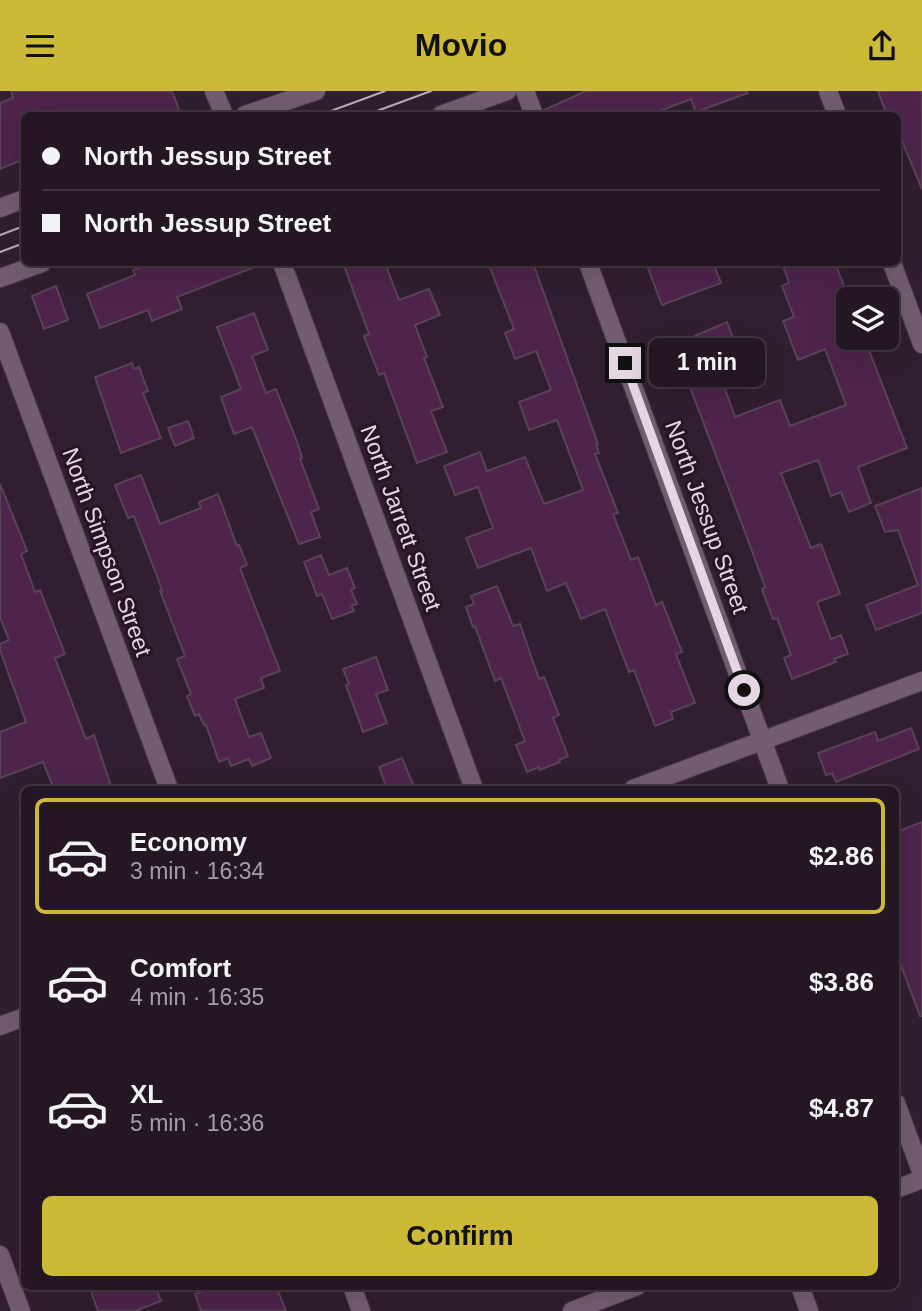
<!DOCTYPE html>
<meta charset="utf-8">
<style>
body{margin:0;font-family:Arial,sans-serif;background:#2d1f2c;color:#f1f3f6;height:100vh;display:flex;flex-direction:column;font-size:26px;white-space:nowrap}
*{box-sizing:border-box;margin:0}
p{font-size:23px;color:#a39fa6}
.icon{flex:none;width:38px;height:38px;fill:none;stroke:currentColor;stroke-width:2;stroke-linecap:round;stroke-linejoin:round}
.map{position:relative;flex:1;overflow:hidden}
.panel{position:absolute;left:21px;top:695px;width:878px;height:504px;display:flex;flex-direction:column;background:#251624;border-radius:10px;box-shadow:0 7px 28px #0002,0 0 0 2px #423541}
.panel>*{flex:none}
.guide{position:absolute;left:21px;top:21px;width:880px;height:154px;border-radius:10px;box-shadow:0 7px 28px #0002,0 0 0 2px #423541;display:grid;align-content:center;height:154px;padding:0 21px;background:#251624}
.tools{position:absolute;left:836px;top:196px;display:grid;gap:14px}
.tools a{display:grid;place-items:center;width:63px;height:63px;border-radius:10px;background:#251624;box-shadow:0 7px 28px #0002,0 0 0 2px #423541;font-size:35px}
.end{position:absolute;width:32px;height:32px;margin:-16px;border:9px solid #e4d7e3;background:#111;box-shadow:0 0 0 4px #111}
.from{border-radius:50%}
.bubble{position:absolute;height:49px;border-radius:10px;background:#251624;box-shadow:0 7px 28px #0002,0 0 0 2px #423541;font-size:23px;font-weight:700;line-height:49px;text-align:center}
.guide b{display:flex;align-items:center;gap:24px;height:66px;font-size:26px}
.guide b+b{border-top:2px solid #423541}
.guide i{width:18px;height:18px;background:#f1f3f6}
ul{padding:12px 0 0;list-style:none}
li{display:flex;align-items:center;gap:21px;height:116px;margin:0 14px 10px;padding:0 7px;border:4px solid transparent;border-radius:10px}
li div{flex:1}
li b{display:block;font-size:26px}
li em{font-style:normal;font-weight:700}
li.selected{border-color:#cdb938}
li>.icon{width:63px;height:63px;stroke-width:1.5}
.primary-button{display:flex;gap:14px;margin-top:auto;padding:14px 21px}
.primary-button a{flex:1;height:80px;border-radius:10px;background:#cdb938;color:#111;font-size:28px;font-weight:700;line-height:80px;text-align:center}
header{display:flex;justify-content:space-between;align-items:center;height:91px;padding:0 21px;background:#cdb938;color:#111;font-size:32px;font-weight:700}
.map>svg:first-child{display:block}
</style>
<header><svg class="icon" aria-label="menu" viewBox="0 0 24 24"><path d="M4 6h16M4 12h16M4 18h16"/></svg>Movio<svg class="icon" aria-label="share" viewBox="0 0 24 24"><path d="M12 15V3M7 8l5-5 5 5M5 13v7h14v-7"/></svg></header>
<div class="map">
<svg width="922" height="1220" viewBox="0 0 922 1220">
<rect width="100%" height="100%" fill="#311e30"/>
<path fill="#4e244d" stroke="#594457" stroke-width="2" d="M11 0H172L181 24H24V68L0 78V12L13 7Z
M586 0H747L748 2 696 21 691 8 649 24H545L544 19Z
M878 0H922V98L898 40V24H887Z
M153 172H261L262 173 177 206 182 218 152 230 148 219 100 237 87 203 135 184 133 179Z
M343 172H385L399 209 429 198 440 224 415 234 427 266 424 267 443 316 431 320 447 361 417 372 384 282 379 284 364 245 369 243Z
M488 172H533L598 353 596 354 599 362 595 363 618 422 613 423 631 469 638 466 656 514 662 511 682 561 676 563 695 612 671 621 673 628 655 635 634 579 629 581 605 518 581 528 566 492 547 500 531 457 478 477 466 447 493 437 478 396 455 404 444 375 480 361 487 380 525 366 544 413 583 399 557 329 529 339 519 311 551 299 536 260 515 268 505 242 514 238Z
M646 172H713L721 192 662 214Z
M782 172H835L849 208V247H864L907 357 858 376 871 412 849 421 841 401 831 405 818 369 781 382 811 457 821 453 840 503 817 511 831 548 841 544 848 563 834 568 836 571 792 588 784 567 791 564 777 527 773 528 762 498 765 496 745 441 674 254 727 231 745 278 721 287 735 326 780 309 790 335 846 314 825 258 798 269 783 230 794 226 782 195 789 192Z
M56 195 68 229 44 238 32 205Z
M254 222 268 259 252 265 266 302 276 298 298 353 302 367 300 368 319 418 311 421 320 446 299 453 252 336 234 343 221 306 241 298 217 236Z
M132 272 134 278 139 276 148 300 143 302 161 347 121 362 95 286Z
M188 330 194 347 175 355 168 337Z
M141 384 160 433 201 417 199 411 218 403 237 455 239 454 247 474 240 477 280 580 261 587 264 597 235 608 249 646 261 642 271 667 252 675 249 668 231 675 228 667 219 671 206 634H204L199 623 195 625 187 605 191 603 177 568 185 565 160 500 162 499 134 425 128 427 115 394Z
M0 393 27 460 21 463 35 501 40 499 65 563 55 567 86 648 94 644 112 698H54L43 671 0 687V641L26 631 0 559V553L9 549 0 526Z
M922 397V522L876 539 866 514 918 494 898 439 885 441 875 415Z
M321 464 329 484 347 477 355 497 351 499 357 513 351 515 354 520 332 528 322 503 317 505 304 471Z
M497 495 513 535 520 533 539 588 544 586 559 624 553 627 568 665 559 669 560 671 540 679 539 676 527 681 516 654 525 650 501 587 495 590 475 535 473 536 466 516 474 513 471 505Z
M376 566 388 599 376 603 387 632 363 641 346 594 349 593 343 578Z
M911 637 919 658 836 691 832 682 826 684 818 662 875 641 878 650Z
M402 667 415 698H387L379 676Z
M922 731V925H920L896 861V741Z
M89 1195H155L161 1210 135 1220H98Z
M216 1195H276L286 1220H201L195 1203Z"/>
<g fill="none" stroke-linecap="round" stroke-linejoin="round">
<defs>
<path id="minor" d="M214 0 224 24
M525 0 534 24
M828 0 837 24
M282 172 474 698
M588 172 780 698
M892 172 922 253
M0 241 169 698
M633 698 922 590
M0 935 24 926
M896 1012 922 1083
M896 1098 922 1088
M0 1164 21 1220
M352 1195 361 1220
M800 1195 809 1220
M572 1220 637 1195"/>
<path id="tertiary" d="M245 24 316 0
M441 24 507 0
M0 117 24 108
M0 187 42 172"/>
</defs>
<use href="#minor" stroke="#493a49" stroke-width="20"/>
<use href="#tertiary" stroke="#493a49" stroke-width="20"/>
<use href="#minor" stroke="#725c71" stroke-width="18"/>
<use href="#tertiary" stroke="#725c71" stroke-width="18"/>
<path stroke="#bcadbb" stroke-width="2" d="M320 24 385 0
M366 24 431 0
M0 144 24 135
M0 161 24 152"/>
</g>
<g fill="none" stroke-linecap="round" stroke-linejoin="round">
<path stroke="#e4d7e3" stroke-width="9" d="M625 272 744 599"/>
</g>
<g text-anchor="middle" stroke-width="6" stroke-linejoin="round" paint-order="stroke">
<g font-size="23" fill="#e4d7e3" stroke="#271526">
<text transform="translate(707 426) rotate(70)" y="8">North Jessup Street</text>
<text transform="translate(401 427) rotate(70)" y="8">North Jarrett Street</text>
<text transform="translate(107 461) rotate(70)" y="8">North Simpson Street</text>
</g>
</g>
</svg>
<div class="tools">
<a><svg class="icon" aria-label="layers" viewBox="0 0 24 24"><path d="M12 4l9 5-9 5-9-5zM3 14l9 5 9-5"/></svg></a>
</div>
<i class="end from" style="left:744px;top:599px"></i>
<i class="end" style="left:625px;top:272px"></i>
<div class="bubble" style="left:649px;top:247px;width:116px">1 min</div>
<div class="guide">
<b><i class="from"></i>North Jessup Street</b>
<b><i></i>North Jessup Street</b>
</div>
<section class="panel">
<ul>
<li class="selected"><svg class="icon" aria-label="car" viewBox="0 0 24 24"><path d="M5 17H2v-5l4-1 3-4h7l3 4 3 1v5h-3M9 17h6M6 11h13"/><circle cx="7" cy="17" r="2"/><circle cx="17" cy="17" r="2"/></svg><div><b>Economy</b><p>3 min · 16:34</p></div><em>$2.86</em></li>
<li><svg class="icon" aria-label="car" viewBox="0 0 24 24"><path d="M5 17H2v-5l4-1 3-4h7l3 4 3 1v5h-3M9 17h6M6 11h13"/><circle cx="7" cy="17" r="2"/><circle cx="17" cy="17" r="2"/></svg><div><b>Comfort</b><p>4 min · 16:35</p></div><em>$3.86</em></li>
<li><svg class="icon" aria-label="car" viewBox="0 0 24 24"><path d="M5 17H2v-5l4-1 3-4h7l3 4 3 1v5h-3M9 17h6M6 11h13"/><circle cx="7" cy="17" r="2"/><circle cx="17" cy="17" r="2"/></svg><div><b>XL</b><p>5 min · 16:36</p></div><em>$4.87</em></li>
</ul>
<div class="primary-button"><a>Confirm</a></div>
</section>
</div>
